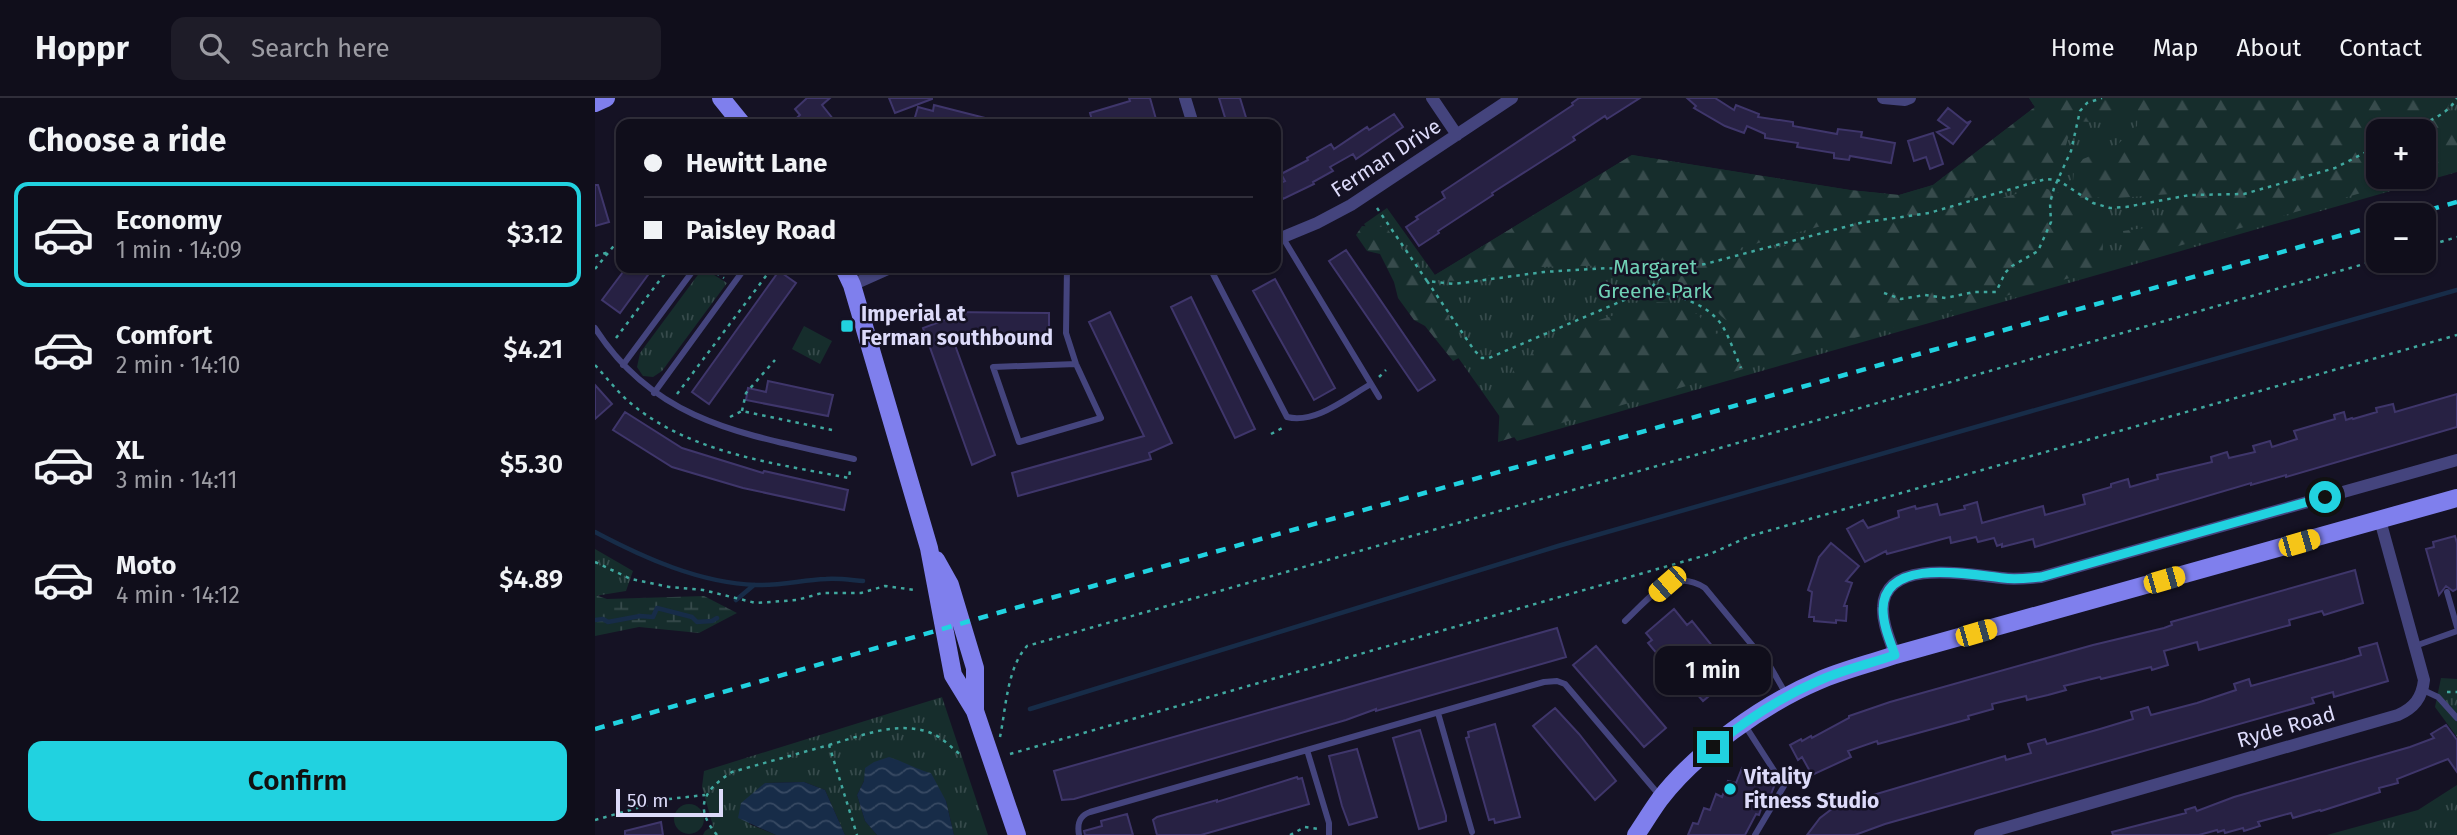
<!DOCTYPE html>
<meta charset="utf-8">
<style>
body{margin:0;font-family:"Fira Sans",sans-serif;background:#1e1c28;color:#f1f3f6;height:100vh;display:flex;flex-direction:column;font-size:26px;white-space:nowrap}
*{box-sizing:border-box;margin:0}
p{font-size:23px;color:#9c9ca3}
.icon{flex:none;width:38px;height:38px;fill:none;stroke:currentColor;stroke-width:2;stroke-linecap:round;stroke-linejoin:round}
.map{position:relative;flex:1;overflow:hidden}
.side{display:flex;flex-direction:column;background:#100e1b;width:595px}
.side>*{flex:none}
.top-card{position:absolute;left:21px;top:21px;width:665px;height:154px;border-radius:14px;box-shadow:0 2px 5px #0004,0 0 0 2px #302e3a;display:grid;align-content:center;height:154px;padding:0 28px;background:#100e1b}
.controls{position:absolute;left:1771px;top:21px;display:grid;gap:14px}
.controls a{display:grid;place-items:center;width:70px;height:70px;border-radius:14px;background:#100e1b;box-shadow:0 2px 5px #0004,0 0 0 2px #302e3a;font-size:35px}
.scale{position:absolute;left:21px;bottom:18px;width:107px;box-sizing:border-box;padding-left:7px;border:4px solid #dddbfa;border-top:0;font-size:19px;line-height:24px;white-space:nowrap;color:#dddbfa;-webkit-text-stroke:5px #151224;paint-order:stroke}
.end{position:absolute;width:32px;height:32px;margin:-16px;border:9px solid #21d2e0;background:#111;box-shadow:0 0 0 4px #111}
.from{border-radius:50%}
.bubble{position:absolute;height:49px;border-radius:14px;background:#100e1b;box-shadow:0 2px 5px #0004,0 0 0 2px #302e3a;font-size:23px;font-weight:600;line-height:49px;text-align:center}
.car{position:absolute;width:21px;height:42px;margin:-21px -10px;border-radius:9px;box-shadow:0 0 5px 2px #0007;background:linear-gradient(#f5c518 24%,#345 0 40%,#f5c518 0 76%,#345 0 86%,#f5c518 0)}
.top-card b{display:flex;align-items:center;gap:24px;height:66px;font-size:26px}
.top-card b+b{border-top:2px solid #302e3a}
.top-card i{width:18px;height:18px;background:#f1f3f6}
ul{padding:0;list-style:none}
li{display:flex;align-items:center;gap:21px;height:105px;margin:0 14px 10px;padding:0 14px;border:4px solid transparent;border-radius:14px}
li div{flex:1}
li b{display:block;font-size:26px}
li em{font-style:normal;font-weight:600}
li.selected{border-color:#21d2e0}
li>.icon{width:63px;height:63px;stroke-width:1.5}
h2{padding:0 28px;font-size:32px;line-height:84px}
.action{display:flex;gap:14px;margin-top:auto;padding:14px 28px}
.action a{flex:1;height:80px;border-radius:14px;background:#21d2e0;color:#111;font-size:28px;font-weight:600;line-height:80px;text-align:center}
header{display:flex;align-items:center;gap:42px;box-sizing:border-box;height:98px;padding:0 35px;background:#100e1b;border-bottom:2px solid #302e3a}
header strong{font-size:33px}
nav{display:flex;gap:38px;margin-inline-start:auto;font-size:24px}
.search{width:490px;height:63px;background:#1e1c28;display:flex;align-items:center;gap:18px;box-sizing:border-box;padding:0 24px;border-radius:14px;color:#9c9ca3;font-size:26px}
main{display:flex;flex:1;min-height:0}
.map>svg:first-child{display:block}
</style>
<header>
<strong>Hoppr</strong>
<div class="search"><svg class="icon" aria-label="search" viewBox="0 0 24 24"><circle cx="10" cy="10" r="6"/><path d="M15 15l6 6"/></svg>Search here</div>
<nav><a>Home</a><a>Map</a><a>About</a><a>Contact</a></nav>
</header>
<main>
<section class="side">
<h2>Choose a ride</h2>
<ul>
<li class="selected"><svg class="icon" aria-label="car" viewBox="0 0 24 24"><path d="M5 17H2v-5l4-1 3-4h7l3 4 3 1v5h-3M9 17h6M6 11h13"/><circle cx="7" cy="17" r="2"/><circle cx="17" cy="17" r="2"/></svg><div><b>Economy</b><p>1 min · 14:09</p></div><em>$3.12</em></li>
<li><svg class="icon" aria-label="car" viewBox="0 0 24 24"><path d="M5 17H2v-5l4-1 3-4h7l3 4 3 1v5h-3M9 17h6M6 11h13"/><circle cx="7" cy="17" r="2"/><circle cx="17" cy="17" r="2"/></svg><div><b>Comfort</b><p>2 min · 14:10</p></div><em>$4.21</em></li>
<li><svg class="icon" aria-label="car" viewBox="0 0 24 24"><path d="M5 17H2v-5l4-1 3-4h7l3 4 3 1v5h-3M9 17h6M6 11h13"/><circle cx="7" cy="17" r="2"/><circle cx="17" cy="17" r="2"/></svg><div><b>XL</b><p>3 min · 14:11</p></div><em>$5.30</em></li>
<li><svg class="icon" aria-label="car" viewBox="0 0 24 24"><path d="M5 17H2v-5l4-1 3-4h7l3 4 3 1v5h-3M9 17h6M6 11h13"/><circle cx="7" cy="17" r="2"/><circle cx="17" cy="17" r="2"/></svg><div><b>Moto</b><p>4 min · 14:12</p></div><em>$4.89</em></li>
</ul>
<div class="action"><a>Confirm</a></div>
</section>
<div class="map">
<svg width="1862" height="737" viewBox="0 0 1862 737">
<defs>
<pattern id="grass-tufts" width="24" height="20" patternUnits="userSpaceOnUse" patternTransform="scale(1.75)"><rect width="24" height="20" fill="#162d2c"/><path d="M3 7l-1-3M5 7V3M7 7l1-3M15 17l-1-3M17 17v-4M19 17l1-3" fill="none" stroke="#374b4c"/></pattern>
<pattern id="forest-firs" width="22" height="20" patternUnits="userSpaceOnUse" patternTransform="scale(1.75)"><rect width="22" height="20" fill="#162d2c"/><path d="M5 1l3.5 6h-7zM16 11l3.5 6h-7z" fill="#374b4c"/></pattern>
<pattern id="wetland-marsh" width="20" height="14" patternUnits="userSpaceOnUse" patternTransform="scale(1.75)"><rect width="20" height="14" fill="#162d2c"/><path d="M1 5h8M5 5V1M11 12h8M15 12V8" fill="none" stroke="#374b4c"/></pattern>
<pattern id="water-waves" width="16" height="10" patternUnits="userSpaceOnUse" patternTransform="scale(1.75)"><rect width="16" height="10" fill="#172c48"/><path d="M0 5q4-4 8 0t8 0" fill="none" stroke="#384a63"/></pattern>
</defs>
<rect width="100%" height="100%" fill="#151224"/>
<path fill="url(#grass-tufts)" fill-rule="evenodd" d="M1434 0H1862V74L922 343 769 126 792 110 840 177 1037 57 1255 92 1304 97 1338 87 1440 9ZM1783 33H1829V79H1783Z
M108 170 132 185 67 273 58 279 48 278 42 269 45 255Z
M209 228 237 243 225 266 197 251Z
M0 451 38 473 31 493 0 498Z
M1846 580 1862 581V639L1840 609Z
M347 599 393 737H359L351 703 269 683 262 697 270 723 282 737H250L230 692 209 684 170 685 154 726 181 737H108L110 733 118 728 107 689 109 673Z
M1862 687V737H1732L1823 712Z"/>
<path fill="url(#forest-firs)" fill-rule="evenodd" d="M1434 0H1856L1853 9 1862 20V67L1829 76V33H1783V79H1821L1563 154 1531 156 1528 133 1563 128 1565 120 1580 110 1576 96 1510 101 1501 99 1500 117 1509 119 1507 171 1155 269 903 344 905 305 921 266 977 231 1059 204 1076 205 1102 216 1120 236 1142 231 1126 218 1110 199 1076 188 1073 189 1071 166 945 169 863 183 843 182 840 177 1037 57 1255 92 1304 97 1338 87 1440 9ZM1543 12 1542 28 1522 47 1488 61 1479 73 1478 83 1468 96 1446 89 1374 109 1373 99 1451 78 1467 61 1478 23 1515 25ZM1230 127 1237 136 1143 160 1145 150Z
M767 128 791 129 852 215 868 258 858 263 830 228 819 222 803 200 799 184 785 156 772 153 761 137Z"/>
<path fill="url(#wetland-marsh)" d="M0 497 12 501 109 498 142 515 104 535 44 529 0 538Z"/>
<path fill="#162d2c" d="M79 721a15 15 0 1 1 30 0a15 15 0 1 1-30 0Z"/>
<path fill="url(#water-waves)" d="M294 659C310 664 320 671 336 675L351 703 359 737H282L270 723 262 697 269 683 270 670 279 664Z
M209 684 230 692 250 737H181L143 720 146 705 170 685Z"/>
<g fill="none" stroke-linecap="round" stroke-linejoin="round">
<path stroke="#172c48" stroke-width="4.5" d="M0 434C49 460 105 485 161 487 185 488 207 482 231 481 243 480 256 482 268 483
M141 502 159 487
M0 522 8 521 13 524 45 518 58 519 62 510 97 519 102 524 117 523 122 520
M435 611 963 448 1862 192"/>
</g>
<path fill="#272143" stroke="#3f366b" stroke-width="2" d="M212 0H235L227 7 242 26H195L205 17 200 11Z
M294 0H337V1L300 15Z
M534 0H555L561 21 543 26H498L495 15 535 3Z
M624 0H645L653 26H632Z
M984 0H1045L1012 21 1010 18 978 39 980 42 897 95 898 97 843 133 844 135 824 148 811 129 823 121 821 119 850 100 847 94 978 7 977 5Z
M1092 0H1120L1139 12 1141 7 1164 16 1163 19 1198 24V28L1242 36 1243 31 1267 34 1266 39 1300 45 1296 65 1255 58 1254 62 1239 60V55L1202 49 1203 45 1170 40V36L1152 28 1149 35 1130 28 1099 10 1101 8Z
M339 7 398 22 397 26H318L323 9 338 13Z
M1353 10 1372 25 1376 23 1358 46 1342 34 1354 30 1343 22Z
M799 16 808 29 761 61 758 56 735 69 738 73 718 84 719 86 688 101 681 87 690 83 686 76 713 62 712 60 736 46 739 51 772 29 774 32Z
M1338 35 1348 66 1335 71 1331 59 1319 63 1313 43Z
M0 87H3L14 124 0 128Z
M751 152 840 282 823 293 734 163Z
M31 170H58L25 215 7 202Z
M184 173 201 185 114 306 97 294Z
M680 181 740 290 719 302 658 193Z
M596 199 660 331 640 340 576 209Z
M355 214 454 215V238L356 236 400 357 377 367 328 230 355 220Z
M515 214 577 345 554 355 556 361 423 398 417 375 549 338 494 224Z
M173 283 238 297 233 318 151 302 153 290 171 294Z
M0 287 17 306 0 321Z
M1862 296V329L1691 379V377L1656 387V385L1440 449 1438 441 1407 449V446L1402 448 1399 440 1383 444 1381 439 1356 445 1355 439 1292 456 1291 453 1270 464 1252 431 1268 422 1273 430 1304 419 1303 413 1320 408 1321 411 1342 406 1345 417 1370 411 1369 408 1382 404 1387 425 1448 408 1450 417 1490 406 1488 397 1516 389V386L1533 381 1535 389 1563 381 1562 377 1617 364 1616 359 1632 354 1634 360 1660 354 1658 348 1675 343 1677 349 1702 341 1699 333 1740 321 1739 317 1749 314 1751 322 1757 320 1758 321 1782 314 1781 310 1798 306 1800 314Z
M30 314 87 350 168 375 169 373 253 392 249 412 148 390 77 369 18 332Z
M1860 438 1862 445V491L1858 493 1851 488 1844 497 1831 451 1839 449 1838 444Z
M1236 445 1264 468 1251 483 1257 485 1249 508H1252L1251 523 1241 522V525L1219 523V519H1214L1217 494 1213 492 1224 459Z
M1760 472 1768 505 1729 517 1727 513 1694 522 1695 527 1604 552 1602 544 1569 553 1573 567 1557 572 1556 569 1506 581 1505 579 1469 588 1471 592 1453 597 1432 602 1431 598 1397 606 1398 611 1373 618 1374 621 1283 646 1282 643 1253 653 1256 659 1217 677 1207 659 1203 662 1195 647 1206 641 1207 643 1216 638 1217 640 1254 620V618L1295 604 1498 547 1569 530 1577 527 1576 524Z
M1079 511 1092 527 1097 523 1123 555 1119 558 1137 579 1108 603 1101 595 1097 598 1053 545 1057 542 1051 535Z
M962 530 971 559 781 613V611L751 622 479 701 467 702 459 673Z
M1782 545 1793 583 1739 599 1738 594 1717 600 1719 605 1290 726 1260 737H1212L1225 720 1250 701 1267 695 1268 700 1410 658 1411 662 1436 655 1433 646 1450 641 1452 646 1505 631 1538 621 1536 614 1553 609 1556 617 1602 605 1641 592 1639 586 1654 581 1656 588 1750 562 1766 557 1764 550Z
M1001 548 1071 630 1049 649 978 567Z
M960 610 984 636 1021 683 1000 702 938 628Z
M900 626 925 719 900 725 899 721 894 722 871 640 874 639 873 634Z
M1851 627 1862 642V674L1853 661 1802 681 1803 685 1784 690 1785 694 1726 713 1725 712 1698 720 1696 715 1663 724 1665 728 1649 733 1648 730 1630 735 1629 732 1623 734 1622 732 1604 737H1518L1517 734 1591 715 1590 712 1600 709 1602 713 1639 699 1815 649 1839 640 1836 636Z
M825 632 851 718V723L824 731 798 640Z
M762 651 782 719 754 727 747 708 734 658Z
M1147 670 1177 681 1175 684 1180 686 1174 701 1170 699 1164 717 1161 716 1150 737H1093L1098 725 1103 726 1109 710 1115 712 1121 696 1127 699 1133 683 1141 685Z
M702 679 703 681 707 680 714 706 606 737H562L558 722 562 719 622 702V704Z
M532 716 538 737H490L489 733 507 728 506 723Z
M66 724 68 737H30V733Z"/>
<g fill="none" stroke-linecap="round" stroke-linejoin="round">
<path stroke="#40a89f" stroke-width="2.5" stroke-dasharray="3.5 5" stroke-linecap="butt" d="M1812 33C1830 24 1852 18 1862 0
M782 110 832 183 859 186 949 174 1012 170 1070 174 1110 166 1265 125 1334 115 1451 81 1463 82 1498 105 1515 110 1531 109 1595 97 1649 96 1740 70 1783 48
M1829 149 1862 139
M0 158 14 154
M114 170 129 180
M0 171 26 139
M832 183 879 252 887 260H894L1055 191 1070 174
M1055 191C1080 198 1113 204 1128 229 1135 241 1140 256 1146 270
M1289 195 1306 201 1330 197 1351 200 1379 194H1401L1410 175 1417 168 1443 153 1456 124 1455 105 1459 90 1476 53 1485 13 1492 5 1507 0
M21 240 74 170
M0 267C11 279 21 292 33 303 93 355 178 365 254 380L255 372
M784 279 791 272
M82 296 177 170
M147 313 151 295 180 262
M135 319 147 313 237 332
M676 336 691 328
M0 464 36 481 74 489 108 492 161 505 202 502 227 495H266L290 488 320 492
M1852 594H1862
M405 639C411 610 412 570 432 548L1783 162
M234 647C266 638 303 622 336 635 347 639 358 651 367 658
M415 656 1115 456 1155 438 1862 237
M0 722 74 701 110 697
M122 737C98 709 109 692 137 674L234 647 262 737
M695 737 710 729 724 731"/>
<path stroke="#44447d" stroke-width="6" d="M688 140 784 299
M472 170 471 235 481 266 506 320 424 344 398 269 481 266
M615 170 692 319C721 326 751 300 776 286
M0 230C62 327 155 337 259 361
M28 267 100 170
M59 295 150 170
M1852 494 1862 529
M1030 523C1054 501 1076 468 1110 490L1176 570 1191 596
M1820 548 1862 533
M1828 592 1843 599 1862 620
M843 615 877 734
M1149 626 1189 688 1160 737
M712 652 949 584 962 583 970 586 1065 698
M484 737C482 726 484 718 495 714L712 652 734 725V737"/>
<path stroke="#44447d" stroke-width="12" d="M590 0 598 26
M837 0 862 37
M1288 0 1310 2 1315 0
M681 142 722 125 756 107 917 0
M257 187 295 170
M1300 557C1295 542 1287 525 1288 509 1290 459 1377 477 1407 480 1420 482 1433 480 1446 479L1862 362
M1385 737 1803 617C1819 610 1827 600 1829 582L1785 422"/>
<path stroke="#7f7fed" stroke-width="18" d="M126 0 147 26
M0 5 11 0
M249 170 257 187 334 450 358 577 380 613 422 737
M341 462 355 487 380 570V612
M1041 737C1049 725 1057 712 1065 701 1101 654 1169 606 1223 583 1248 572 1274 566 1300 557L1862 400"/>
<path stroke="#21d2e0" stroke-width="4.5" stroke-dasharray="10 9" stroke-linecap="butt" d="M1816 117 1862 104
M0 631 413 512 1783 127"/>
</g>
<g fill="none" stroke-linecap="round" stroke-linejoin="round">
<path stroke="#21d2e0" stroke-width="9" d="M1118 649C1151 622 1184 600 1223 583 1247 572 1274 566 1300 557 1295 543 1288 527 1288 511 1289 458 1377 477 1408 480 1421 482 1433 480 1446 479L1730 399"/>
</g>
<g fill="#21d2e0" stroke="#151224" stroke-width="2.5">
<rect x="245" y="221" width="14" height="14" rx="3.5"/>
<circle cx="1135" cy="691" r="7"/>
</g>
<g text-anchor="middle" stroke-width="5" stroke-linejoin="round" paint-order="stroke">
<g font-size="21" fill="#dddbfa" stroke="#151224">
<text transform="translate(791 60) rotate(-33)" y="7">Ferman Drive</text>
<text transform="translate(1691 629) rotate(-16)" y="7">Ryde Road</text>
</g>
<g font-size="21" fill="#70d1b6" stroke="#151224">
<text x="1060" y="176">Margaret<tspan x="1060" dy="24">Greene Park</tspan></text>
</g>
<g font-size="21" font-weight="bold" fill="#dddbfa" stroke="#151224" text-anchor="start">
<text x="266" y="223">Imperial at<tspan x="266" dy="24">Ferman southbound</tspan></text>
<text x="1149" y="686">Vitality<tspan x="1149" dy="24">Fitness Studio</tspan></text>
</g>
</g>
</svg>
<div class="controls">
<a>+</a>
<a>−</a>
</div>
<div class="scale">50 m</div>
<i class="end from" style="left:1730px;top:399px"></i>
<i class="end" style="left:1118px;top:649px"></i>
<div class="bubble" style="left:1060px;top:548px;width:116px">1 min</div>
<i class="car" style="left:1704px;top:445px;rotate:74deg"></i>
<i class="car" style="left:1569px;top:482px;rotate:74deg"></i>
<i class="car" style="left:1072px;top:486px;rotate:229deg"></i>
<i class="car" style="left:1381px;top:535px;rotate:74deg"></i>
<div class="top-card">
<b><i class="from"></i>Hewitt Lane</b>
<b><i></i>Paisley Road</b>
</div>
</div>
</main>
